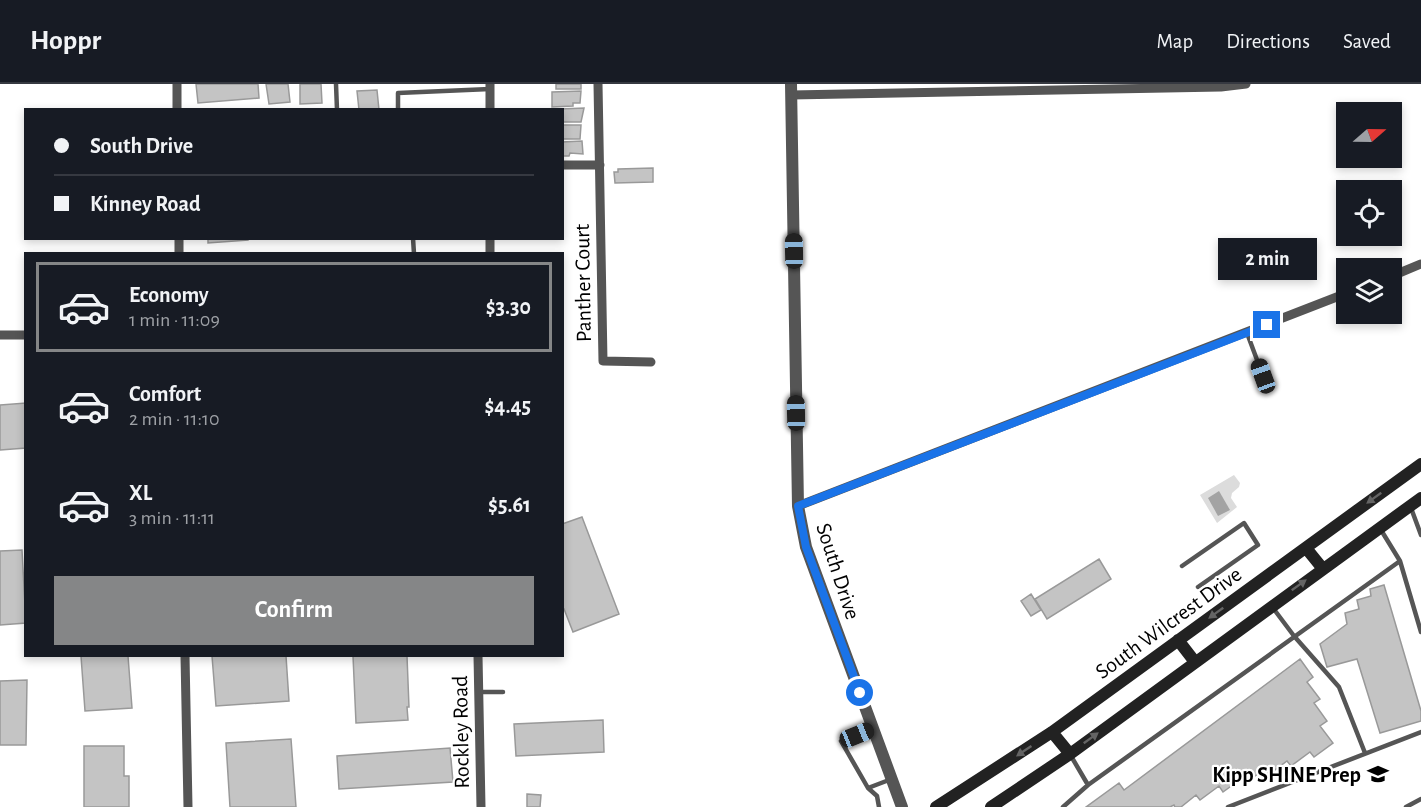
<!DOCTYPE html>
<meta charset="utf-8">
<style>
body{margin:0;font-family:"Alegreya Sans",sans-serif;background:#20242c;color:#f1f3f6;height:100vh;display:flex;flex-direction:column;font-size:22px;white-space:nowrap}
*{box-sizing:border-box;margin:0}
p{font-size:20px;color:#9ea1a6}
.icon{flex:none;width:33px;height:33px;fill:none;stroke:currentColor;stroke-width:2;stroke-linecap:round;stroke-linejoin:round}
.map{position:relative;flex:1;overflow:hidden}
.panel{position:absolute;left:24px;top:168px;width:540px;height:405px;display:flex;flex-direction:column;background:#171b24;border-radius:0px;box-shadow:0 3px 9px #0003}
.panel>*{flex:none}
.hud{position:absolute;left:24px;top:24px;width:540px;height:132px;border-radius:0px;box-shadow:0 3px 9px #0003;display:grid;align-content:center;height:132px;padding:0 30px;background:#171b24}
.needle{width:39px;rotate:70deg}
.buttons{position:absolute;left:1336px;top:18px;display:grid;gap:12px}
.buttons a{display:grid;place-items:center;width:66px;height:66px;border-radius:0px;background:#171b24;box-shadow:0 3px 9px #0003;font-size:30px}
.end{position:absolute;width:27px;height:27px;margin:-14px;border:8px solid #1a73e8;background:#fff;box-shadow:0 0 0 3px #fff}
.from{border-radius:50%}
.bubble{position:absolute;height:42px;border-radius:0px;background:#171b24;box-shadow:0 3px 9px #0003;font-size:20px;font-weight:700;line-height:42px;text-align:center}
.car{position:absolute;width:18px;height:36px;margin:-18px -9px;border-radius:8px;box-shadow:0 0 4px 2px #0007;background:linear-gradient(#222 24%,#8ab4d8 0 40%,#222 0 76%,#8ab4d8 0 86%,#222 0)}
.hud b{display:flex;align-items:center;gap:21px;height:57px;font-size:22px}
.hud b+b{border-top:2px solid #363941}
.hud i{width:15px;height:15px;background:#f1f3f6}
ul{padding:10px 0 0;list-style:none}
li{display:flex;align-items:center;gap:18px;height:90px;margin:0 12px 9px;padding:0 18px;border:3px solid transparent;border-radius:0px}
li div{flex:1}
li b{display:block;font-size:22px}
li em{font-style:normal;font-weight:700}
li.on{border-color:#858687}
li>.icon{width:54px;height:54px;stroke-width:1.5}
.primary-button{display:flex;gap:12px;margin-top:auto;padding:12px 30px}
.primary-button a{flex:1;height:69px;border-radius:0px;background:#858687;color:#fff;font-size:24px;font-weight:700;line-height:69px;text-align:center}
header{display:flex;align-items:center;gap:36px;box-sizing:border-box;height:84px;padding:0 30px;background:#171b24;border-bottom:2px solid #363941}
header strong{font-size:28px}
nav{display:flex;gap:33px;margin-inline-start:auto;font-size:21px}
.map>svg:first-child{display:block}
</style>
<header>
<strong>Hoppr</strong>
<nav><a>Map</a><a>Directions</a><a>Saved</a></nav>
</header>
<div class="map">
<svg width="1421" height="723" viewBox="0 0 1421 723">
<rect width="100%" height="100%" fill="#fff"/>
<path fill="#dcdcdc" d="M1234 391 1240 399 1239 403 1232 409 1231 414 1237 423 1217 439 1200 411Z"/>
<path fill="#a3a3a3" d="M1219 407 1230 426 1218 432 1208 414Z"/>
<path fill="#c4c4c4" stroke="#999" stroke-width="1.5" d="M196 0H258L259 14 198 19Z
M266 0H288L290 18 269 20Z
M300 0H321L322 19 300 20Z
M556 0H581V5H556Z
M377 6 379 26H359L357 7Z
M581 7 580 19H573V22L552 23V8Z
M584 24 581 38H562V26L560 25Z
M562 41H581L580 55H562Z
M582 57 583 70 570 69 569 72H562V58Z
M653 84V98L615 99 614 88H618V85Z
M208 154H248V156L208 159Z
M26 319V364L0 366V321Z
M582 433 619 530 573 548 564 525 562 526V440Z
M22 466 26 539 0 541V467Z
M1099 475 1111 495 1047 535 1035 515Z
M1384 501 1421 627V637L1380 649 1357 575 1327 583 1320 560 1347 540 1345 529 1359 525 1357 516 1371 512 1370 505Z
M1031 510 1041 526 1031 532 1021 517Z
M81 572H128L132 624 85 627Z
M212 572H286L289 617 216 622Z
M353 572H407L409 623H407L408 636 356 639Z
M1300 575 1313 593 1307 598 1320 615 1314 619 1327 637 1320 642 1333 659 1314 673 1310 668 1291 682 1287 677 1268 691 1264 685 1245 700 1241 695 1223 708 1219 702 1200 716 1196 711 1181 723H1175L1174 721 1170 723H1086L1119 699 1124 706Z
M27 596 26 661H0V597Z
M603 636 604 668 516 672 514 640Z
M291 655 296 723H230L226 659Z
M84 662H124V692H129V723H84Z
M450 664 453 698 339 705 337 672Z
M527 710 541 711 540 723H527Z"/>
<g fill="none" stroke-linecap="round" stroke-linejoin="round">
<path stroke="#555" stroke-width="4.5" d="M336 0 337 26
M398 26V9L490 5
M413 154 414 170
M1247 249 1263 292
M1411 424 1421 451
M1381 446 1400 477 1421 548
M1182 482 1244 439 1258 461 1198 503
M1273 524 1294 552 1339 603 1365 669
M479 608H503
M873 644 841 657 868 704 889 696
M1071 672 1088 701
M868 704 877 712 879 723
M1063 723 1088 701 1400 477
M1228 723 1421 648
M1406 723 1421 715"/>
<path stroke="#555" stroke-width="9" d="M177 0V26
M490 0V26
M598 0 603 277 651 278
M791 11 1221 3 1246 0
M562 81H600
M179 154V170
M490 154V170
M1392 192 1421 180
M0 251H26
M798 422 1347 209
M185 572 188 723
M478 572 481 723"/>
<path stroke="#555" stroke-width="12" d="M791 0 798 422 806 463 902 723"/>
<path stroke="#222" stroke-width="12" d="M1306 464 1323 485
M1178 556 1195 578
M1052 648 1070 670
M936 723 1052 648 1421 380
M991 723 1070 670 1421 414"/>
</g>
<defs><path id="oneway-solid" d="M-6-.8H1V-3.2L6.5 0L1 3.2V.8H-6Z" transform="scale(1.5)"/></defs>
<g fill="#646464">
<use href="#oneway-solid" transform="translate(1374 414) rotate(144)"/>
<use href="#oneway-solid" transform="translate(1299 501) rotate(-36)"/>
<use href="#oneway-solid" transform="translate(1216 529) rotate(144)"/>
<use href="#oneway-solid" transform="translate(1091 654) rotate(-36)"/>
<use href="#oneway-solid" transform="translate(1024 667) rotate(146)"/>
</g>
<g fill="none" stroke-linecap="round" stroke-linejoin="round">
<path stroke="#1a73e8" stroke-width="8" d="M860 609 806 463 798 422 1267 241"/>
</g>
<defs>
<symbol id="school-bare" viewBox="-9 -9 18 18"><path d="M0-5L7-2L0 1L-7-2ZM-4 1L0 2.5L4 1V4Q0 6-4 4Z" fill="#000" stroke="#fff" stroke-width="2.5" paint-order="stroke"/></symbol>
</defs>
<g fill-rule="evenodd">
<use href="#school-bare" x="1363" y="675" width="30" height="30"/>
</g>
<g text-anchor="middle" stroke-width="4.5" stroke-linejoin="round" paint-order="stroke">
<g font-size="22" fill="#000" stroke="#fff">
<text transform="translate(582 199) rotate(-91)" y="8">Panther Court</text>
<text transform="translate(839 487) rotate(72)" y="8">South Drive</text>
<text transform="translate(1168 538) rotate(-36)" y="8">South Wilcrest Drive</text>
<text transform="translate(460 648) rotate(-91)" y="8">Rockley Road</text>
</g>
<g font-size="22" font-weight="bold" fill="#000" stroke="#fff" text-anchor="end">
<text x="1361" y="698">Kipp SHINE Prep</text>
</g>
</g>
</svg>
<div class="buttons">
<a><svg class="needle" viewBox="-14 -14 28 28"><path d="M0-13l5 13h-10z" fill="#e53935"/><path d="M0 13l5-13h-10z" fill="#9ea1a6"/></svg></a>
<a><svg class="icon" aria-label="locate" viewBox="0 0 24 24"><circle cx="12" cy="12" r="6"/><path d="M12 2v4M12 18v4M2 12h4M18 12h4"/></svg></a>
<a><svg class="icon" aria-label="layers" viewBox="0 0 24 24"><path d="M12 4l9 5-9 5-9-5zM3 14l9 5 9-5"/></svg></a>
</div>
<i class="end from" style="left:860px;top:609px"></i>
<i class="end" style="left:1267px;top:241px"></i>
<div class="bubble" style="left:1218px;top:154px;width:99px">2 min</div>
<i class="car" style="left:794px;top:167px;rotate:359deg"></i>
<i class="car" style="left:1263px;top:292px;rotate:340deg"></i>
<i class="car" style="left:796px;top:329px;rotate:359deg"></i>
<i class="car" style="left:857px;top:651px;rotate:68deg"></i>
<div class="hud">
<b><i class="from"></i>South Drive</b>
<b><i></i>Kinney Road</b>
</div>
<section class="panel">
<ul>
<li class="on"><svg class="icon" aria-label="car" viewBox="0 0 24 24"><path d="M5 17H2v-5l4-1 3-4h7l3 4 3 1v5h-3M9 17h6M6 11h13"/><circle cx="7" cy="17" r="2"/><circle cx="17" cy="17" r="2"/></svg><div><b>Economy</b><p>1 min · 11:09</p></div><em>$3.30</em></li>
<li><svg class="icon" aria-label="car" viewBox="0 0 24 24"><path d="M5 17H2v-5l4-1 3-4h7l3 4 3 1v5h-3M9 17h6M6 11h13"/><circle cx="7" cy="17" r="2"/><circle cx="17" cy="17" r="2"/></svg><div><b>Comfort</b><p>2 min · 11:10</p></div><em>$4.45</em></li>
<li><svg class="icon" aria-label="car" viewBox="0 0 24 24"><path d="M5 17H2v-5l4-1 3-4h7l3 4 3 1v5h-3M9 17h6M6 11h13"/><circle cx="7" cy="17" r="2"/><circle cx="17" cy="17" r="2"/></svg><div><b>XL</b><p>3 min · 11:11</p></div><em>$5.61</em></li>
</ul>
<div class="primary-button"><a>Confirm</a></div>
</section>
</div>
